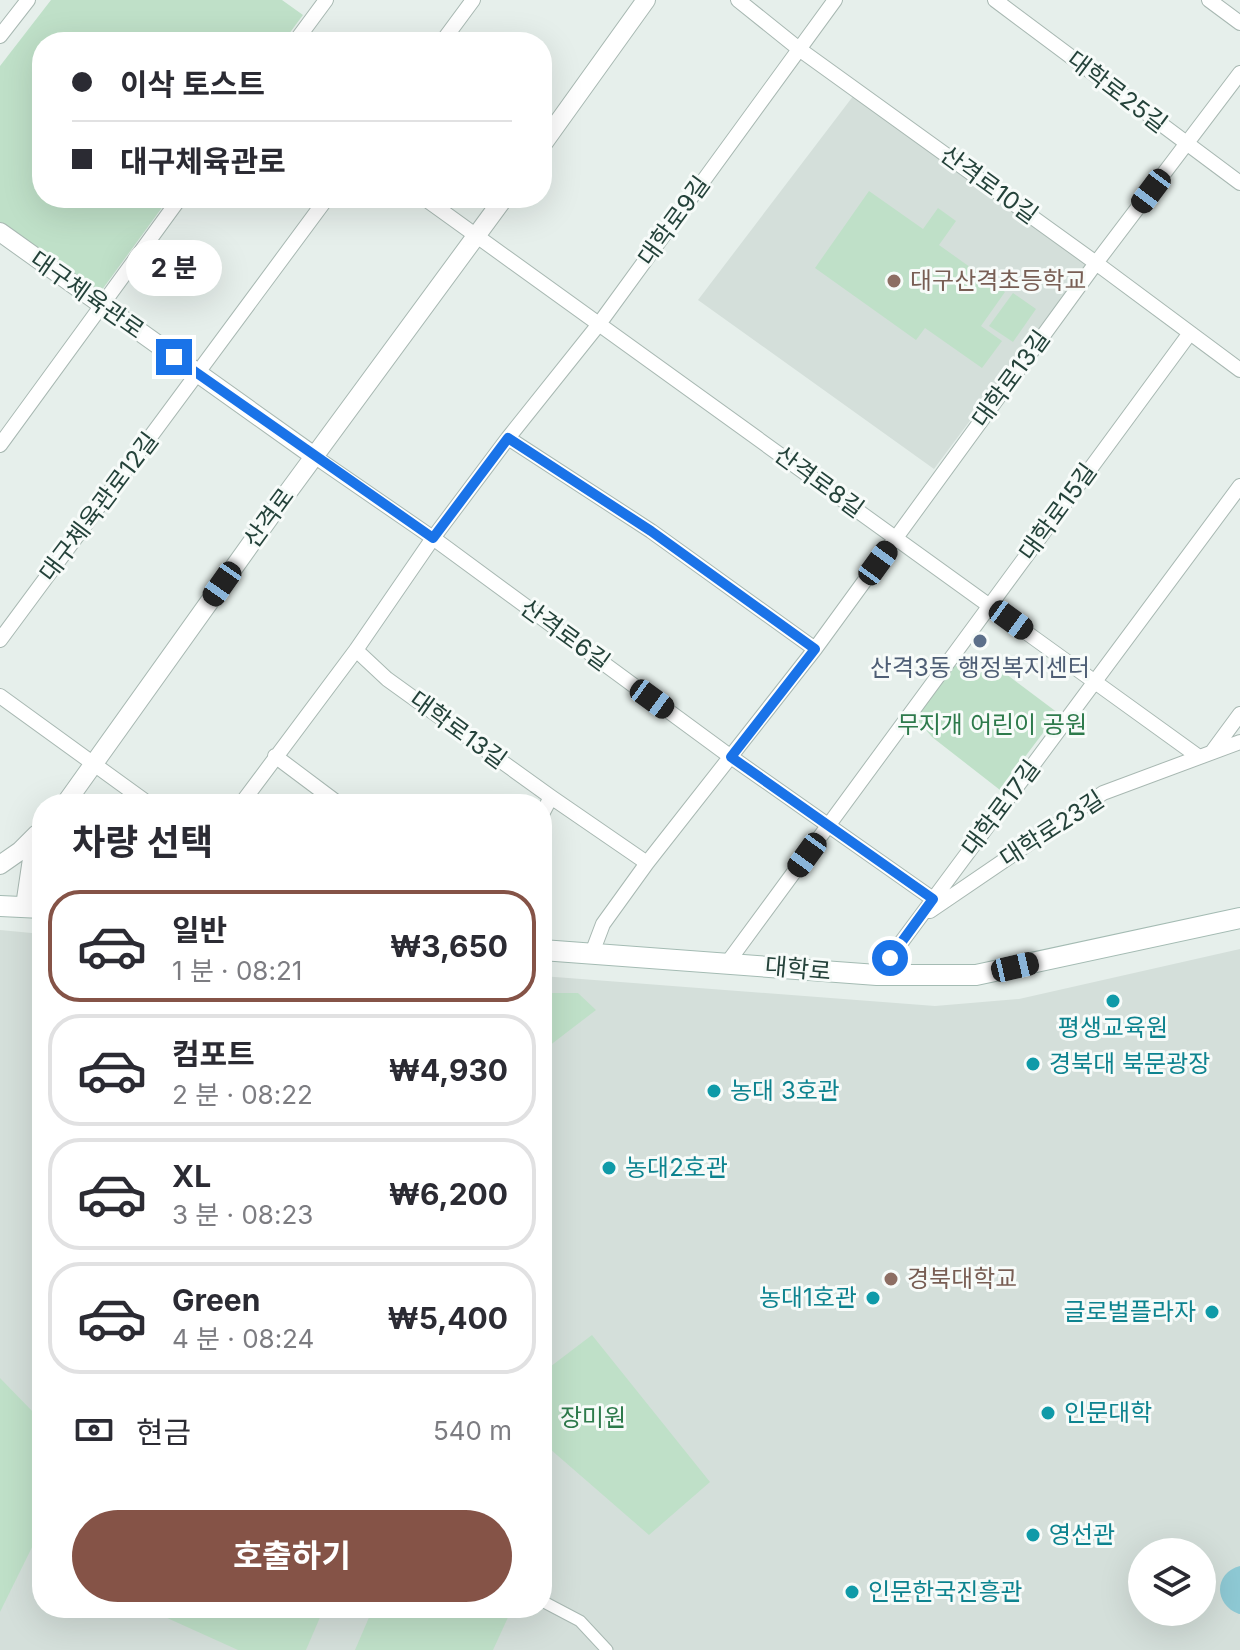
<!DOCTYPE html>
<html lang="ko">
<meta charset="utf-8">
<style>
body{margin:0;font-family:Inter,"Noto Sans KR",sans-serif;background:#f7f7f7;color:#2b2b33;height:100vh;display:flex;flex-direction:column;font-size:30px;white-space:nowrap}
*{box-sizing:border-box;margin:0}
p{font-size:26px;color:#7c7c81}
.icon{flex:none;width:44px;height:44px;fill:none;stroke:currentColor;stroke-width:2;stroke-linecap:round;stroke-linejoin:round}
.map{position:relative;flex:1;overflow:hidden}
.side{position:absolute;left:32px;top:794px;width:520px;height:824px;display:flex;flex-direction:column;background:#fff;border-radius:32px;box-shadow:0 8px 32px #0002}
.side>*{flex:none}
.guide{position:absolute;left:32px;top:32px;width:520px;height:176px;border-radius:32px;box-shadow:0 8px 32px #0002;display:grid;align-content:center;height:176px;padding:0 40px;background:#fff}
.controls{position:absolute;left:1128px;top:1538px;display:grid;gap:16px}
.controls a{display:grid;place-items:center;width:88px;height:88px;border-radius:50%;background:#fff;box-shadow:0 8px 32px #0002;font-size:40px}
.end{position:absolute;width:36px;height:36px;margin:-18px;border:10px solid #1a73e8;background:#fff;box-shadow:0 0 0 4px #fff}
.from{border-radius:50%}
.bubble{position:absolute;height:56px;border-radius:28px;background:#fff;box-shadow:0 8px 32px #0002;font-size:26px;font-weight:700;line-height:56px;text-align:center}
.car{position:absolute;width:24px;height:48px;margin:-24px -12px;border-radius:10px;box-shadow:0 0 6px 2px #0007;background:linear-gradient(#222 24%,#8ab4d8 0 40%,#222 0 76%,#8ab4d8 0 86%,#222 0)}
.guide b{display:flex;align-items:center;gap:28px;height:76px;font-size:30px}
.guide b+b{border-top:2px solid #e1e1e2}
.guide i{width:20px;height:20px;background:#2b2b33}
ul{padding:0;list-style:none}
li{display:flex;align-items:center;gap:24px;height:112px;margin:0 16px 12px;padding:0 24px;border:4px solid #e1e1e2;border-radius:32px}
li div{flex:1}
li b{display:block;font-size:30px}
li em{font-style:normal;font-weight:700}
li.selected{border-color:#855347}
li>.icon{width:72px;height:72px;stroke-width:1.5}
h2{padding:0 40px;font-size:36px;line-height:96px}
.pay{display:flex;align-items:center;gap:20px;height:88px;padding:0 40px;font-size:30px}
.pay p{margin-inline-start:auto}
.cta{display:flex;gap:16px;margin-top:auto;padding:16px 40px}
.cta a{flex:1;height:92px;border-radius:48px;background:#855347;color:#fff;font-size:32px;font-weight:700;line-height:92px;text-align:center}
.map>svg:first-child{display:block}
</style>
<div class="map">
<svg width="1240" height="1650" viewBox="0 0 1240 1650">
<rect width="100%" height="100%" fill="#e6efeb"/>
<path fill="#d4dfda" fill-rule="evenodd" d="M857 91 1089 261 934 469 698 300Z
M0 930 42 934V1608H542V976L935 1006 1019 999 1240 949V1650H0ZM1142 1552H1202V1612H1142Z"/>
<path fill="#bfe0c8" d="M51 0H282L303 15 283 42H42V198H169L99 294 0 222V66Z
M869 191 923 229 938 208 956 221 939 245 1005 292 981 326 1002 341 982 368 925 328 916 340 815 268Z
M1013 293 1036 309 1013 342 989 326Z
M990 662 1058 713 1000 790 932 737 914 716 952 663 975 680Z
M542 993H578L596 1010 549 1046 542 1038Z
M592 1335 710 1482 649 1535 542 1442V1373Z
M0 1378 34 1413 42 1437V1527L0 1612Z
M145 1608H324L306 1650H238Z
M373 1608H498L510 1613 493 1650H355Z"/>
<path fill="#8ec9d4" d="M1240 1566V1614H1239C1214 1605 1213 1573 1240 1566Z"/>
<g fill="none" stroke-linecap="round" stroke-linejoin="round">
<defs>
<path id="pedestrian" d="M542 1601 580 1621 607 1650"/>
<path id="minor" d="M738 0 799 49 1096 263 1240 370
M995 0 1240 183
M1209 0 1240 23
M0 36 28 0
M295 42 326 0
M442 42 473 0
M424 198 1199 757
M508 438 651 531 815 649
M0 445 180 198
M314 456 433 538 731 757 933 899
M0 640 327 198
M356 650 387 679 551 797 647 863
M0 696 149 804
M1212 752 1240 714
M275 756 339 804
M241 804 356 650 433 538 508 438 599 324 835 0
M542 814 551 797
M930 911 1103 793 1240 742
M592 953 603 924 647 863 815 649 1096 263 1240 73
M728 962 1190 333
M877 975 1240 486"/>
<path id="tertiary" d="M542 145 646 0
M0 232 314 456
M65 804 277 507 504 198
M0 865 20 851 37 834
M25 906 33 852 42 839"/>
<path id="secondary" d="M0 906 42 908
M542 950 877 975H976L1240 918"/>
</defs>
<use href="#pedestrian" stroke="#a8b8b2" stroke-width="13"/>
<use href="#minor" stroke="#a8b8b2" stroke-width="16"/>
<use href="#tertiary" stroke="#a8b8b2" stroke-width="20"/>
<use href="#secondary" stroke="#a4bbb3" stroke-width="22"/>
<use href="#pedestrian" stroke="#fff" stroke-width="11"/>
<use href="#minor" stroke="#fff" stroke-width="14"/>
<use href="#tertiary" stroke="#fff" stroke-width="18"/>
<use href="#secondary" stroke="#fff" stroke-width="20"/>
</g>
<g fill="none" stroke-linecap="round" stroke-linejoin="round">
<path stroke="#1a73e8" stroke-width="10" d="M174 357 433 538 508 438 651 531 815 649 731 757 933 899 890 958"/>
</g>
<g fill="#8d6e63" stroke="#f7fbf9" stroke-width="3">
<circle cx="894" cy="281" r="8"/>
<circle cx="891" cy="1279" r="8"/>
</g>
<circle fill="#5c6f8a" stroke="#f7fbf9" stroke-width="3" cx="980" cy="641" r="8"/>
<g fill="#0f9aa8" stroke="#f7fbf9" stroke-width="3">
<circle cx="1113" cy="1001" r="8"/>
<circle cx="1033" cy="1064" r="8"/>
<circle cx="714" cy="1091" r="8"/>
<circle cx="609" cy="1168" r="8"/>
<circle cx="873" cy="1298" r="8"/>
<circle cx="1212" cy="1312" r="8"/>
<circle cx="1048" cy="1413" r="8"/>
<circle cx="1033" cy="1535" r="8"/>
<circle cx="852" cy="1592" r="8"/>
</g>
<g text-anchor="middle" stroke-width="6" stroke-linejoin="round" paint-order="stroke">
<g font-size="24" fill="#24423a" stroke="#f7fbf9">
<text transform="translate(1117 92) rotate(37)" y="8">대학로25길</text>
<text transform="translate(989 185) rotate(36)" y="8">산격로10길</text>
<text transform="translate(674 221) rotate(-54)" y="8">대학로9길</text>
<text transform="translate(87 295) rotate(35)" y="8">대구체육관로</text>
<text transform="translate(1011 379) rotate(-54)" y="8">대학로13길</text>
<text transform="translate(819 482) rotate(36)" y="8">산격로8길</text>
<text transform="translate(99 507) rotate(-53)" y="8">대구체육관로12길</text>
<text transform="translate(1058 512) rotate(-54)" y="8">대학로15길</text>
<text transform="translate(269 518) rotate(-54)" y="8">산격로</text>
<text transform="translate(565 635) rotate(36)" y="8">산격로6길</text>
<text transform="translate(458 730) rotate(36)" y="8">대학로13길</text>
<text transform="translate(1001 808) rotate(-53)" y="8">대학로17길</text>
<text transform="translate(1052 829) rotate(-33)" y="8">대학로23길</text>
<text transform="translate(798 969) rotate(5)" y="8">대학로</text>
</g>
<g font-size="24" fill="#785e54" stroke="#f7fbf9" text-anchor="start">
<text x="910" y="289">대구산격초등학교</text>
<text x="907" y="1287">경북대학교</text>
</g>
<g font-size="24" fill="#4e5e75" stroke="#f7fbf9">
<text x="980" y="676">산격3동 행정복지센터</text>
</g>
<g font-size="24" fill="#2d7a4b" stroke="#f7fbf9">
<text x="992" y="733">무지개 어린이 공원</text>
<text x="593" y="1426">장미원</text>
</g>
<g font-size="24" fill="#0d838f" stroke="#f7fbf9" text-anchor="start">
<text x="1113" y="1036" text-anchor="middle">평생교육원</text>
<text x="1049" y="1072">경북대 북문광장</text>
<text x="730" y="1099">농대 3호관</text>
<text x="625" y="1176">농대2호관</text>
<text x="857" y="1306" text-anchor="end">농대1호관</text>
<text x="1196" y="1320" text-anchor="end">글로벌플라자</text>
<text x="1064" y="1421">인문대학</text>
<text x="1049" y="1543">영선관</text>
<text x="868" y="1600">인문한국진흥관</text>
</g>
</g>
</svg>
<div class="controls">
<a><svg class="icon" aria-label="layers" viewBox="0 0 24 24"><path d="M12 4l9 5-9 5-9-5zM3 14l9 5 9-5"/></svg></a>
</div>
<i class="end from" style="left:890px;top:958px"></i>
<i class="end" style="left:174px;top:357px"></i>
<div class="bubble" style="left:126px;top:240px;width:96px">2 분</div>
<i class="car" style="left:1151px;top:191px;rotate:217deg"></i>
<i class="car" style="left:878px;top:563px;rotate:36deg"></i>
<i class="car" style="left:222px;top:584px;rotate:215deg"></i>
<i class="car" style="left:1011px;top:620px;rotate:126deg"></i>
<i class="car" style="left:652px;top:699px;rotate:126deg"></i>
<i class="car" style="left:807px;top:855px;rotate:216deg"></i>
<i class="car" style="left:1015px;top:967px;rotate:77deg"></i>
<div class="guide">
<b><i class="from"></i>이삭 토스트</b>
<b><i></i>대구체육관로</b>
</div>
<section class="side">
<h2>차량 선택</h2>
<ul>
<li class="selected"><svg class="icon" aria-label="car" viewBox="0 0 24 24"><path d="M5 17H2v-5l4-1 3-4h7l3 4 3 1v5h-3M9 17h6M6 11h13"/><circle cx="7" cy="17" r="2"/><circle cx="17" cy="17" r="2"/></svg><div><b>일반</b><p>1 분 · 08:21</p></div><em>₩3,650</em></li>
<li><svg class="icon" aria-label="car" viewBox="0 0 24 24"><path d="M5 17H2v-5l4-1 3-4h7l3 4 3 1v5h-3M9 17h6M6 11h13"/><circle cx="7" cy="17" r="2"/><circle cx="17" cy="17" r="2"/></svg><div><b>컴포트</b><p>2 분 · 08:22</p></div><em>₩4,930</em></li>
<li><svg class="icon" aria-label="car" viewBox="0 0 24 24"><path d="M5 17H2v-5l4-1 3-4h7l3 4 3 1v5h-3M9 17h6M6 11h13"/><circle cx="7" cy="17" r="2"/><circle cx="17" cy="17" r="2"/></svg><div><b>XL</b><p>3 분 · 08:23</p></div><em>₩6,200</em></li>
<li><svg class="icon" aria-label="car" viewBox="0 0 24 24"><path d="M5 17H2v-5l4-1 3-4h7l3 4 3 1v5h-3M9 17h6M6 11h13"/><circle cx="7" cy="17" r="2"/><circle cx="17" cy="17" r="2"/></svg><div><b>Green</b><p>4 분 · 08:24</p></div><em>₩5,400</em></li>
</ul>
<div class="pay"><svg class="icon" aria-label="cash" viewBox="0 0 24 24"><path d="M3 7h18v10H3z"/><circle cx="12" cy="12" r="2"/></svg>현금<p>540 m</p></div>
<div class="cta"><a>호출하기</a></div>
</section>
</div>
